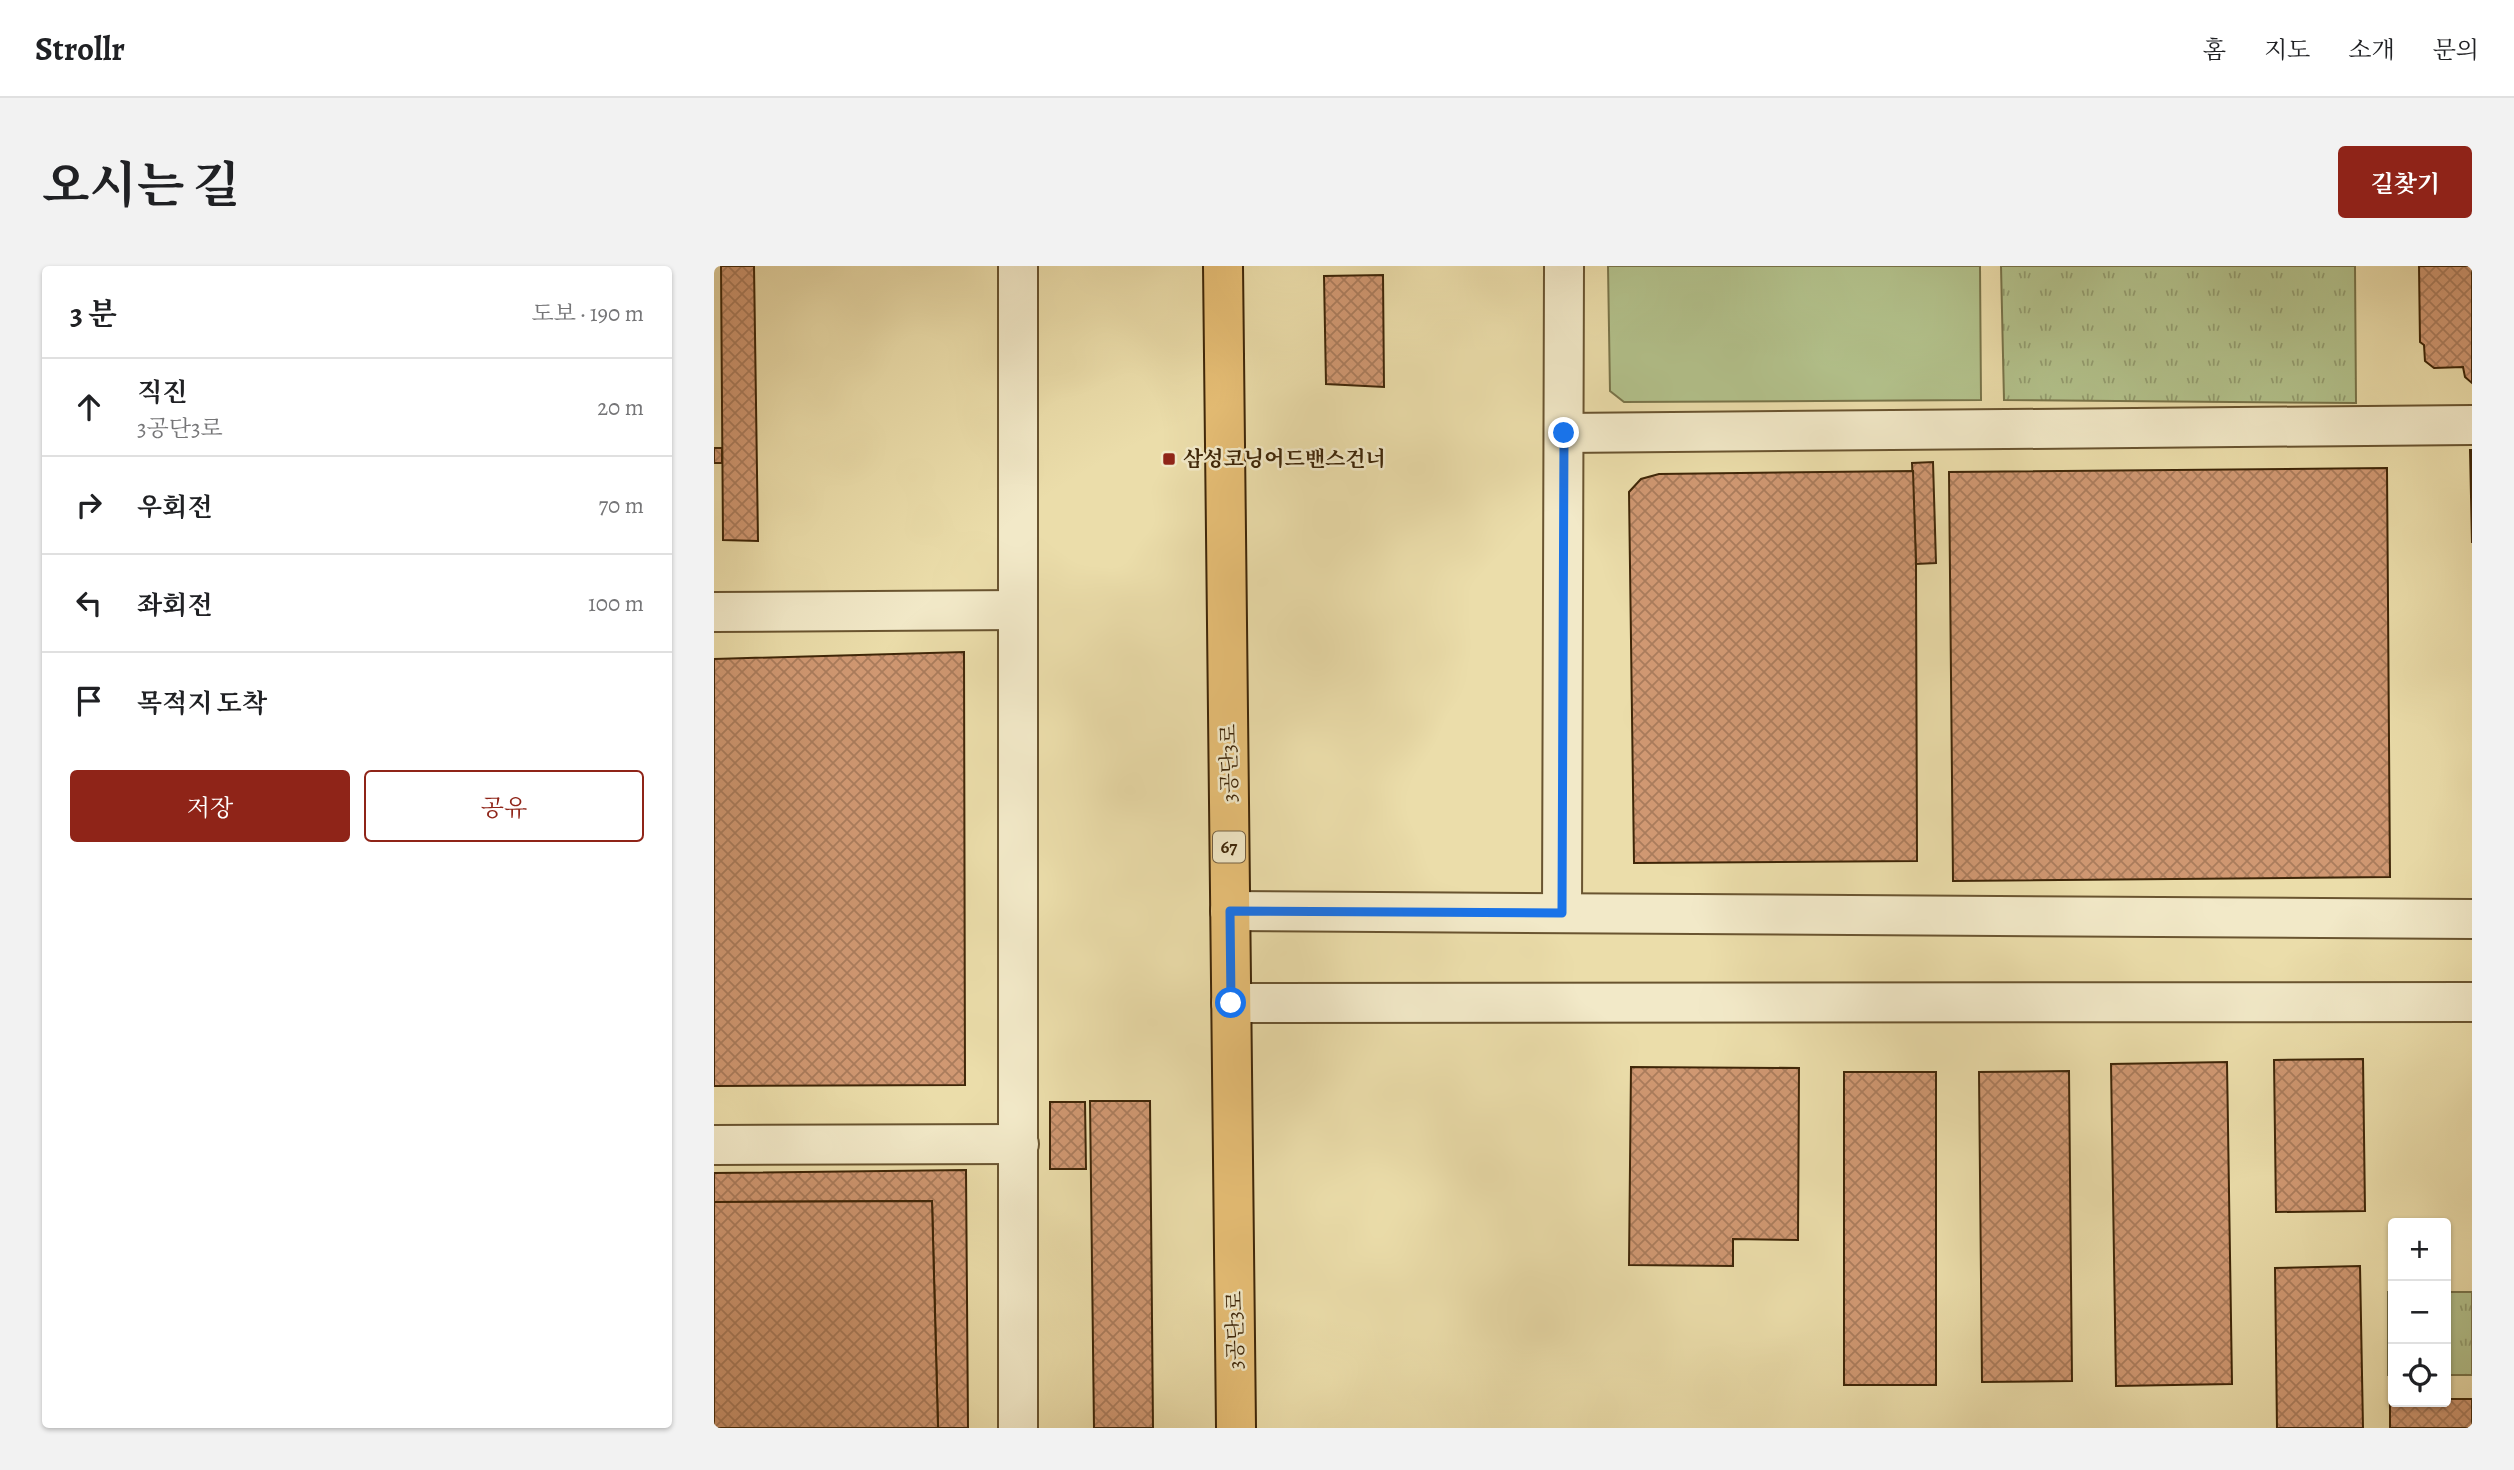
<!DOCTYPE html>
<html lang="ko">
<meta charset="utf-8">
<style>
body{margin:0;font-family:Alegreya,"Noto Serif KR",serif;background:#f2f2f2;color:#202124}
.controls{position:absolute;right:21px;bottom:21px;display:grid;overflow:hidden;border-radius:7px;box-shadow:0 2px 5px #0004}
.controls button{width:63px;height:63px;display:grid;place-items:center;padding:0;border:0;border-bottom:2px solid #e0e0e0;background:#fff;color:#202124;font:35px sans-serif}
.stop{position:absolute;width:21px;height:21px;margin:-16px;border:5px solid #1a73e8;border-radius:50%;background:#fff}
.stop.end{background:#1a73e8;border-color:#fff;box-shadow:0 2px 7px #0008}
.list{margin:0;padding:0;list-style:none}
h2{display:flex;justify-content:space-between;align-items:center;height:91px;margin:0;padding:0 28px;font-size:30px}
h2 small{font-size:23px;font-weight:400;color:#757577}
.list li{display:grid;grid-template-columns:46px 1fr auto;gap:21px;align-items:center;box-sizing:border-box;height:98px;padding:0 28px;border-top:2px solid #e0e0e0}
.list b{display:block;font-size:26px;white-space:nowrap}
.list p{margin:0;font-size:23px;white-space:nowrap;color:#757577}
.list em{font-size:23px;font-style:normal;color:#757577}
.actions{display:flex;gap:14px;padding:21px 28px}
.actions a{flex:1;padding:16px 0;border:2px solid #8f2418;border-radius:7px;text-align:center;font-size:24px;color:#8f2418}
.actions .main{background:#8f2418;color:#fff}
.icon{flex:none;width:38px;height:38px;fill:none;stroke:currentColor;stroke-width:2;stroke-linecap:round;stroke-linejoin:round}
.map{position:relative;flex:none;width:1758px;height:1162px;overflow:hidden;border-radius:7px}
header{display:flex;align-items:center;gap:42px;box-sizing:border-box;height:98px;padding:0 35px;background:#fff;border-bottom:2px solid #e0e0e0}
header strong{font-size:33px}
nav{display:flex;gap:38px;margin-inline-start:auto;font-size:24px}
.intro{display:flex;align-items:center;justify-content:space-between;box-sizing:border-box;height:168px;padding:0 42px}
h1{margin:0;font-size:49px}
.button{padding:18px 32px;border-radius:7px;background:#8f2418;color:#fff;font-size:24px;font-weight:700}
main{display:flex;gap:42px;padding:0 42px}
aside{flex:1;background:#fff;border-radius:7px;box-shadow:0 2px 5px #0004}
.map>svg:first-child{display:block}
.green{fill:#b3c28c;stroke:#78744a;stroke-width:2}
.park{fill:url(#park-tufts);stroke:#78744a;stroke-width:2}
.building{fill:url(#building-cross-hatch);stroke:#3e2608;stroke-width:2}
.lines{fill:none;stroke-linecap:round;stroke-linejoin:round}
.minor-casing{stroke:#695430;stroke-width:42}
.major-casing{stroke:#3e2608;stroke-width:42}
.minor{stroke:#f2e9c8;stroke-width:38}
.major{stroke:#e6be75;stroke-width:38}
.route{stroke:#1a73e8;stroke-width:9}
.poi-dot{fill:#8f2418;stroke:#f2e9c8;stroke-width:2.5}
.labels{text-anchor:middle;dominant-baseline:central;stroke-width:5;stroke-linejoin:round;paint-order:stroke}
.shield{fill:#f2e9c8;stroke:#746042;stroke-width:2}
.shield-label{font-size:19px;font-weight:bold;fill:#3e2608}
.poi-label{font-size:21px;font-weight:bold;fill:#3e2608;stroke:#f2e9c8;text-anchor:start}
.street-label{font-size:21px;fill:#3e2608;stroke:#f2e9c8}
</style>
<header>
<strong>Strollr</strong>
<nav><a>홈</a><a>지도</a><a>소개</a><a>문의</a></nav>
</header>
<div class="intro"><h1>오시는 길</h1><a class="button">길찾기</a></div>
<main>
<aside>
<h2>3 분<small>도보 · 190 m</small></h2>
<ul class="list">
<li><svg class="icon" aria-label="ahead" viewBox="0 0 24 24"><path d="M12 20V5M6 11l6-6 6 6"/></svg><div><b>직진</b><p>3공단3로</p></div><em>20 m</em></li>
<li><svg class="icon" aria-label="right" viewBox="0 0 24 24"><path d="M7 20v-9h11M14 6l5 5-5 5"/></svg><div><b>우회전</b></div><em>70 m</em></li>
<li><svg class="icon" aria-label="left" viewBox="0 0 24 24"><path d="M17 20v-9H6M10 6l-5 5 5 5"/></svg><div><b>좌회전</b></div><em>100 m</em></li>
<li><svg class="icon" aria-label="arrive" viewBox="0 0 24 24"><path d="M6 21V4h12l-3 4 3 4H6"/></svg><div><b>목적지 도착</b></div></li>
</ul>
<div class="actions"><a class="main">저장</a><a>공유</a></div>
</aside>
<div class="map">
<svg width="1758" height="1162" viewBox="0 0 1758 1162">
<defs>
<pattern id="park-tufts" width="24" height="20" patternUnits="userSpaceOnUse" patternTransform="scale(1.75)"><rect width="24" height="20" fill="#b3c28c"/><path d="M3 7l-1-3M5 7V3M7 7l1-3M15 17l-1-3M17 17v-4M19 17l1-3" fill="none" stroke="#939d70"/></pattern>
<pattern id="building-cross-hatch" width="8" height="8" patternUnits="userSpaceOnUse" patternTransform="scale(1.75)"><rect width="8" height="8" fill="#d09872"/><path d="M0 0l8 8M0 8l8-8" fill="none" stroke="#aa7c5c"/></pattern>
</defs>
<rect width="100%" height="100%" fill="#ebddaa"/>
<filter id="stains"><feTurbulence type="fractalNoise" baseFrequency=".00286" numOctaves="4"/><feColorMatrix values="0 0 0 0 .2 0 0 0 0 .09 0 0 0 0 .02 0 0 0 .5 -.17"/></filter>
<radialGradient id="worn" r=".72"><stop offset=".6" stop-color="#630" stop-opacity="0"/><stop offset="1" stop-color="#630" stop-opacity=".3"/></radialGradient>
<polygon class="green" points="894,0 1266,0 1267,134 910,136 896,125"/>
<g class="park">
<polygon points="1287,0 1641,0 1642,137 1290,134"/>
<rect x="1674" y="1026" width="5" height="83"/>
<rect x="1732" y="1026" width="26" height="83"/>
</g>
<g class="building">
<polygon points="7,0 40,0 44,275 9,274"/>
<polygon points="1705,0 1758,0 1758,117 1751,111 1749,101 1720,102 1711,95 1710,79 1706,76"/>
<polygon points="669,9 670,121 612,118 610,10"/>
<rect x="0" y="182" width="8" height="15"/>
<polygon points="1756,184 1758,184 1758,277"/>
<polygon points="1219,196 1222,297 1202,298 1198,197"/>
<polygon points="1673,202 1676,611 1239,615 1235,206"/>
<polygon points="1199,205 1202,298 1203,595 920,597 915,226 927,213 945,208"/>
<polygon points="250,386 251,819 0,820 0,393"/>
<polygon points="1649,793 1651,945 1562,946 1560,794"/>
<polygon points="1513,796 1518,1118 1402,1120 1397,798"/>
<polygon points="917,801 1085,802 1084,974 1019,973 1019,1000 915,999"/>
<polygon points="1355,805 1358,1115 1268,1116 1265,806"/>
<rect x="1130" y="806" width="92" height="313"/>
<polygon points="376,835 436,835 439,1162 380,1162"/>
<polygon points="336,836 371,836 372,903 336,903"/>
<polygon points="252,904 254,1162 224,1162 218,935 0,936 0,907"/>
<polygon points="218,935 224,1162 0,1162 0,936"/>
<polygon points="1646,1000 1649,1162 1563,1162 1561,1002"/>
<polygon points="1676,1132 1679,1132 1679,1136 1732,1136 1732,1133 1758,1133 1758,1162 1676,1162"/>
</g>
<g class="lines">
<defs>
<g id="minor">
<polyline points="850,167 1758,159"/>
<polyline points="0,346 304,344"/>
<polyline points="516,645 1758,653"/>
<polyline points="848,647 850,0"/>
<polyline points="517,737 1758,736"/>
<polyline points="0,879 305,878"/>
<polyline points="304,1162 304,0"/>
</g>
<polyline id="major" points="509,0 522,1162"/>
</defs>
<use href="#minor" class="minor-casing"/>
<use href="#major" class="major-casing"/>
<use href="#minor" class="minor"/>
<use href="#major" class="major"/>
</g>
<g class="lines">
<polyline class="route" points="517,737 516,645 848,647 850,167"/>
</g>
<rect class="poi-dot" x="448" y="186" width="14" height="14" rx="3.5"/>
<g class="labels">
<rect class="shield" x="499" y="565.5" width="32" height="31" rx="5"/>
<g class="shield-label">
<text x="515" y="581">67</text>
</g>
<g class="poi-label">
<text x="469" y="193">삼성코닝어드밴스건너</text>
</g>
<g class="street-label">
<text transform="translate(515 497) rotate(-91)">3공단3로</text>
<text transform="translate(521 1064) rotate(-91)">3공단3로</text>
</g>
</g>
<rect width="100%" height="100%" filter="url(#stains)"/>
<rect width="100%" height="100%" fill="url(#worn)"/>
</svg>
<div class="controls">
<button>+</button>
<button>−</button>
<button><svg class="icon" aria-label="locate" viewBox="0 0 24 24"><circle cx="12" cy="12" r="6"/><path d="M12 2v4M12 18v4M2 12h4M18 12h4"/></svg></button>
</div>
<div class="stop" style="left:517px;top:737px"></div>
<div class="stop end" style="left:850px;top:167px"></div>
</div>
</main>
